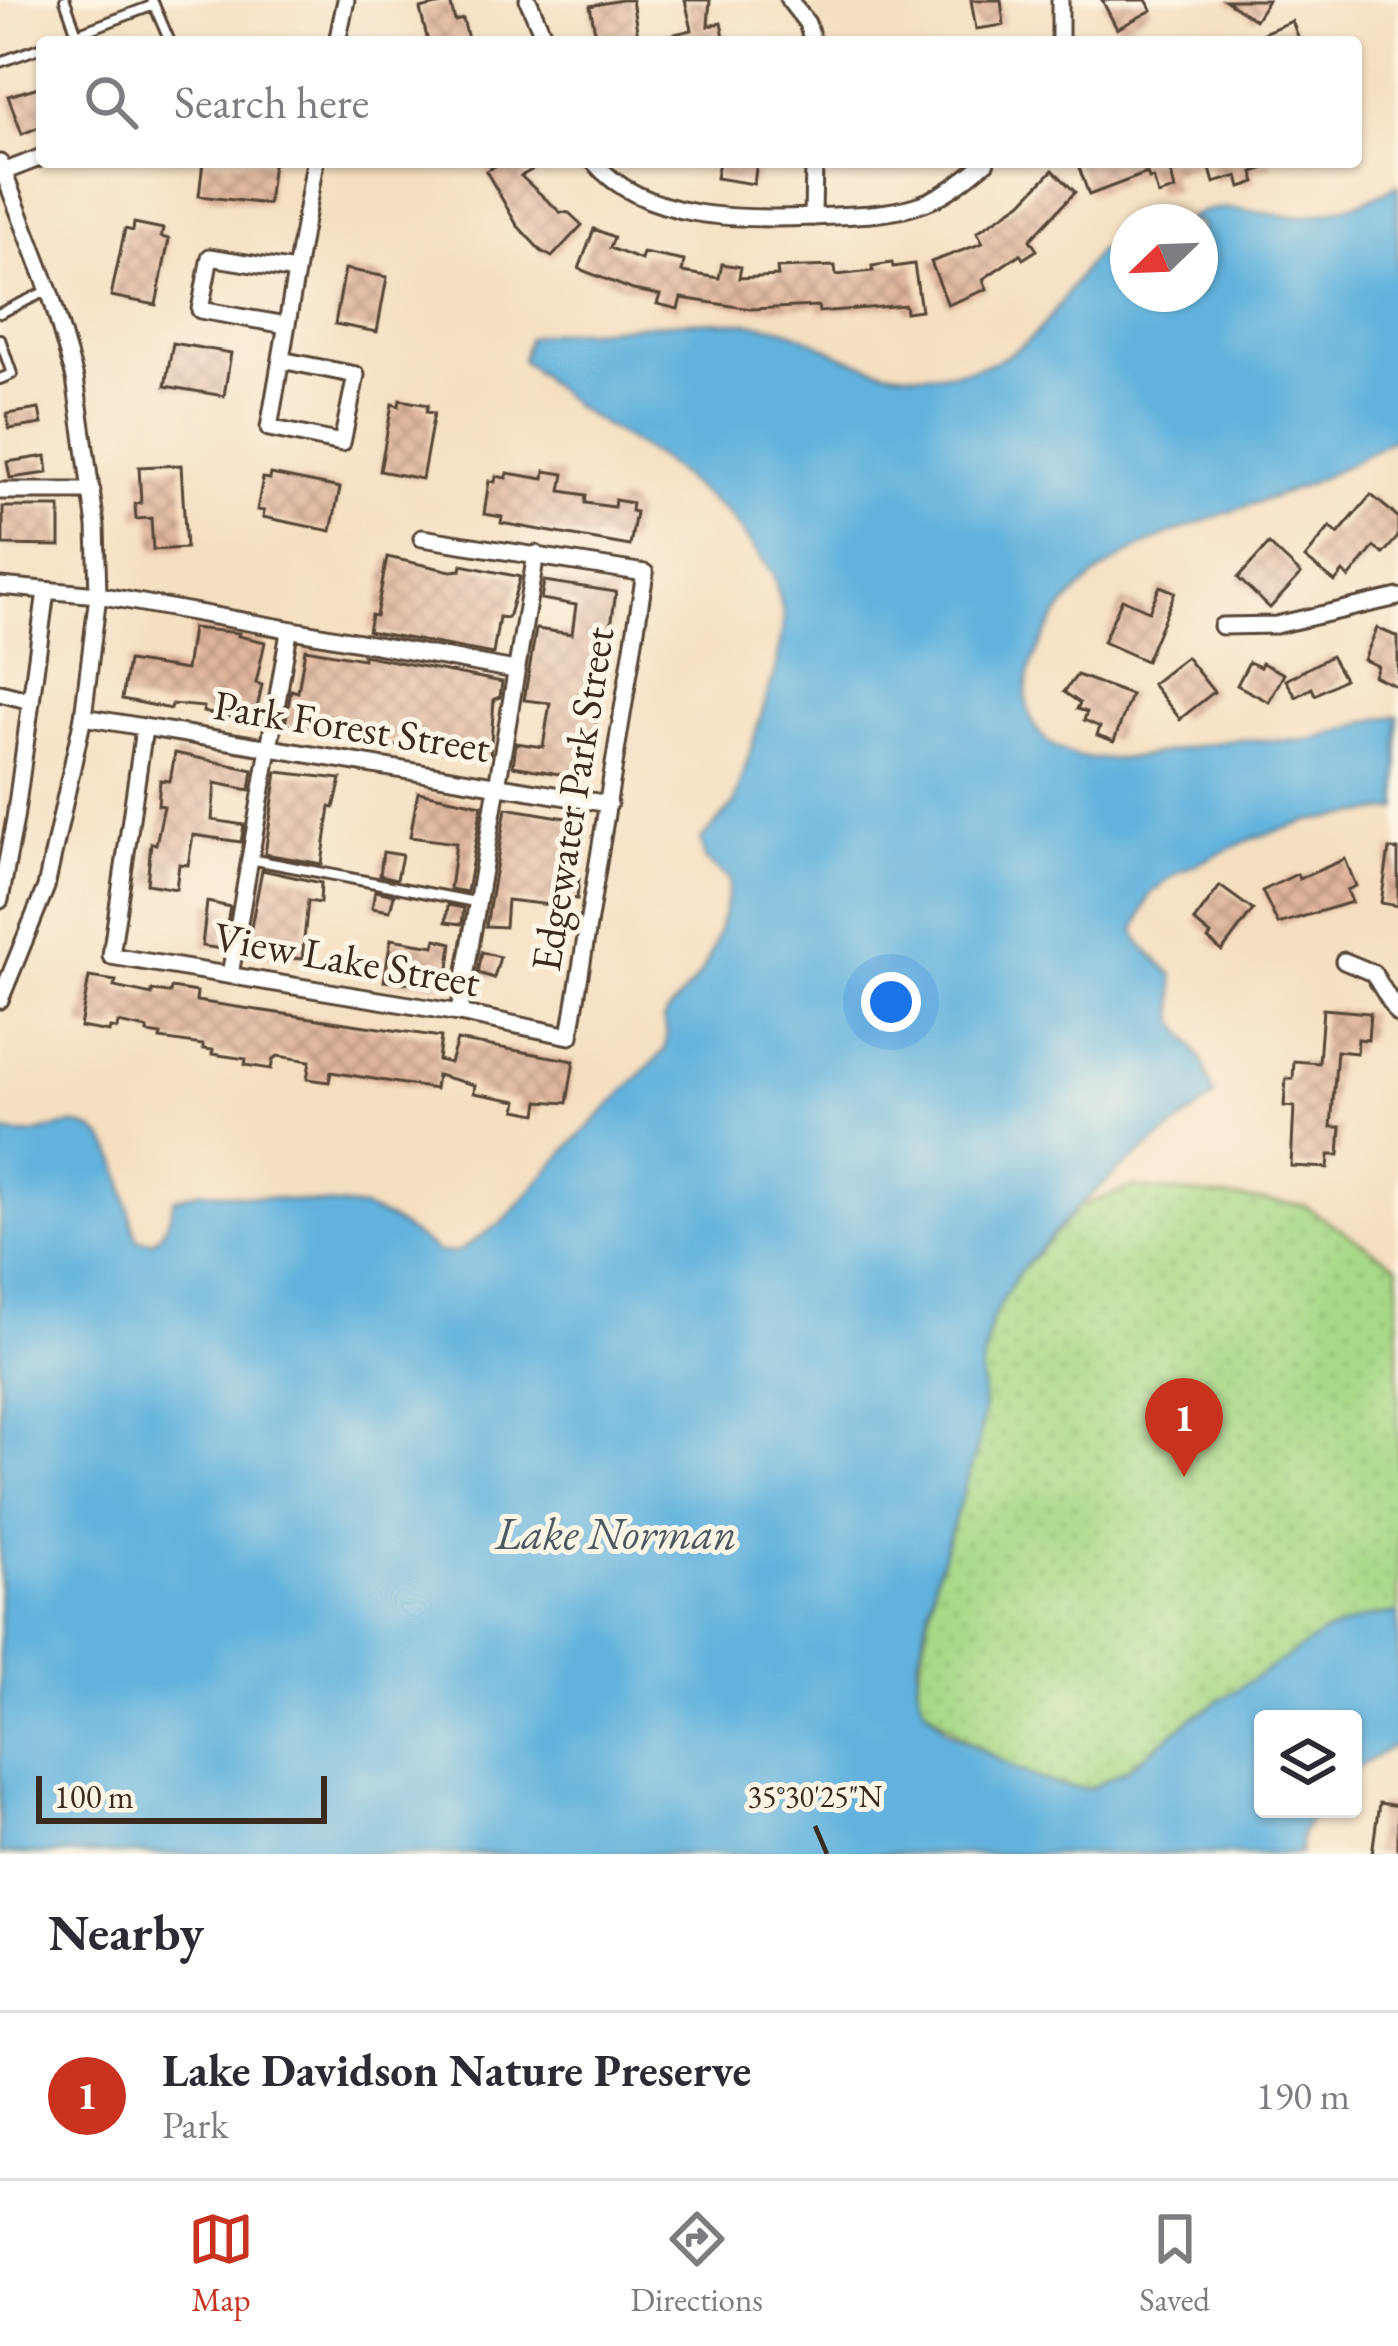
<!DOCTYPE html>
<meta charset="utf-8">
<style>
body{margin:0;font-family:"EB Garamond",serif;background:#f7f7f7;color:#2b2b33}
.controls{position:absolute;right:36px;bottom:36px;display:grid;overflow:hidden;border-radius:12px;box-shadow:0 3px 9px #0004}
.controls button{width:108px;height:108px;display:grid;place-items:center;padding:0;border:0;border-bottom:3px solid #e1e1e2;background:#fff;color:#2b2b33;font:60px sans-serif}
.compass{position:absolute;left:1110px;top:204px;width:108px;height:108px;border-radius:50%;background:#fff;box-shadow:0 3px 9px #0004;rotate:247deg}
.scale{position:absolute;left:36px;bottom:30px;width:291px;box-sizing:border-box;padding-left:12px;border:6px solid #3b2a1e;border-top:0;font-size:33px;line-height:42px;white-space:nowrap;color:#3b2a1e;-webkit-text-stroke:9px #fcf5e5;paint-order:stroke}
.you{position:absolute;left:891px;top:1002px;width:42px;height:42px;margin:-30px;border:9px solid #fff;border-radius:50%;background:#1a73e8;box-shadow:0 0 0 18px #1a73e833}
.badge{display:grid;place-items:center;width:78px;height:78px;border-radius:50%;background:#c8321e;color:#fff;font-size:39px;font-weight:700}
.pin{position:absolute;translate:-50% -99px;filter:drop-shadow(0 3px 6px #0008)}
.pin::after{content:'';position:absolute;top:63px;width:42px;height:36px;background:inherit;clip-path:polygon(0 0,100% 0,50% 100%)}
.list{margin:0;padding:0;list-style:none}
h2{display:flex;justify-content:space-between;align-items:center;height:156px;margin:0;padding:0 48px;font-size:51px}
h2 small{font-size:39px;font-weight:400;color:#7c7c81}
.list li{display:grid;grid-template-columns:78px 1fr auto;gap:36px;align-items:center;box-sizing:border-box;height:168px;padding:0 48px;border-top:3px solid #e1e1e2}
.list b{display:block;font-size:45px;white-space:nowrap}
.list p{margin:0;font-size:39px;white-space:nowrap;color:#7c7c81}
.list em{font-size:39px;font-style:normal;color:#7c7c81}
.icon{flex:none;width:66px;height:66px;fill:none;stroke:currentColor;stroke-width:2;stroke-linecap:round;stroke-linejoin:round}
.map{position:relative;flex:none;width:1398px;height:1854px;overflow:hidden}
.search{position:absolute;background:#fff;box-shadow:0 3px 9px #0004;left:36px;right:36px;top:36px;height:132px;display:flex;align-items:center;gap:30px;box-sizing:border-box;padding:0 42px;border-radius:12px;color:#7c7c81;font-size:45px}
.sheet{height:324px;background:#fff}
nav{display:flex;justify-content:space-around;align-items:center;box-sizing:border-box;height:168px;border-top:3px solid #e1e1e2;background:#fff;font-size:33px;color:#7c7c81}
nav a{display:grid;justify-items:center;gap:6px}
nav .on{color:#c8321e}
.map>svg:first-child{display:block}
.park{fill:url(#park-dots);stroke:#728253;stroke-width:3}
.water{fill:#62b2dd;stroke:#4e6e7e;stroke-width:3}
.building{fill:url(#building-cross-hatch)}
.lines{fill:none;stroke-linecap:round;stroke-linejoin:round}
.service-casing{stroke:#574536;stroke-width:14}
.minor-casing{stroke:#574536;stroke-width:21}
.service{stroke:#fff;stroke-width:8}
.minor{stroke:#fff;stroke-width:15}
.ticks{fill:none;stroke:#3b2a1e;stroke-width:4.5}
.labels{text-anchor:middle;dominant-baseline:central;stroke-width:10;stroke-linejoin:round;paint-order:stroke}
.street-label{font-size:42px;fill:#3b2a1e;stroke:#fcf5e5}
.water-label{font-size:45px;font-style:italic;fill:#495a61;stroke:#fcf5e5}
.ticks-label{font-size:30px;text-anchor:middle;fill:#3b2a1e;stroke:#fcf5e5;stroke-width:10;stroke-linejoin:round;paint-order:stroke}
</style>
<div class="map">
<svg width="1398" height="1854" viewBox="0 0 1398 1854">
<defs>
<pattern id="park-dots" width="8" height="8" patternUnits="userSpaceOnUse" patternTransform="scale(3)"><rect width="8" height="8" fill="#a8d988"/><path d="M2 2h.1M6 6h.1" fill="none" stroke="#92ba75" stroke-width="1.8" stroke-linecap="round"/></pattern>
<pattern id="building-cross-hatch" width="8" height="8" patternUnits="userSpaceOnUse" patternTransform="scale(3)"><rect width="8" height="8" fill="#e0b59c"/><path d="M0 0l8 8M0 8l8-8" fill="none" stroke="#b7937f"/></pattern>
</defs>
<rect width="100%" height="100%" fill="#fcf5e5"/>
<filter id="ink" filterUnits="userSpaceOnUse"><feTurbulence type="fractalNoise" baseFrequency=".00833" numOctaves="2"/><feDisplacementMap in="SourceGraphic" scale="24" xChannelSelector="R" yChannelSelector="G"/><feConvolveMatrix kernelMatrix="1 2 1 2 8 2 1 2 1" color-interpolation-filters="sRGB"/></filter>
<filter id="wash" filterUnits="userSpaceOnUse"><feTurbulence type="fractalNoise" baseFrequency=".004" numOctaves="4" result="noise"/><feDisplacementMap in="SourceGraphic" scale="48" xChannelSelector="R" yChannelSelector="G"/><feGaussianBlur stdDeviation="2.7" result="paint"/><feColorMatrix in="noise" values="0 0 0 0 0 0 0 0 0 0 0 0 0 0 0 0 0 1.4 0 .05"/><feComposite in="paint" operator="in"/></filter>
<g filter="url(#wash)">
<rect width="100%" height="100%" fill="#f5dfc1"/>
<polygon class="park" points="1132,1187 1303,1205 1398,1266 1398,1613 1364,1618 1191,1719 1124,1771 1089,1789 1057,1785 1019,1771 964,1738 923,1705 917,1684 936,1576 977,1450 984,1409 981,1372 991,1321 1016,1276 1079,1207"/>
<path class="water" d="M1398 184V436C1367 455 1335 473 1300 487 1203 525 1083 544 1038 650 1030 668 1024 684 1027 703 1032 733 1052 751 1081 757 1128 766 1181 746 1227 741 1254 737 1283 743 1309 740 1339 735 1368 718 1398 716V809L1309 821 1254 838 1177 873 1150 894 1135 930 1140 943 1173 975 1176 1020 1203 1063 1214 1097 1118 1171 1078 1207 1016 1276 991 1321 981 1372 984 1409 977 1450 936 1576 918 1661 917 1684 923 1705 948 1731 1019 1771 1057 1785 1089 1789 1124 1771 1191 1719 1324 1633 1364 1618 1398 1613V1743L1353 1770V1719H1263V1809H1316L1301 1834 1300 1854H0V1132C12 1133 26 1136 37 1133 49 1130 61 1125 74 1125 127 1127 121 1205 138 1240L153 1241C167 1230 170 1216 174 1199L202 1191 363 1208 390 1219 439 1252 456 1253 505 1220 569 1147 665 1050 667 1034 663 1020C673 1002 689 991 700 974 716 950 726 908 730 880L705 859 701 840 734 804 777 664 784 617 773 574 729 515 660 459 578 409 522 360 528 338C548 331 571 332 592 330 651 325 726 314 783 329 806 335 827 350 850 359 903 381 978 381 1025 343 1056 318 1073 279 1099 250L1128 245V294H1200V222H1184C1215 196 1255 215 1291 216 1321 217 1374 201 1398 184Z"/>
<g id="blocks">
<g class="building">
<polygon points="621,0 632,0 639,42 597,42 590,6"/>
<polygon points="685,0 710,0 708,26 721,23 725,42 666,42 666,36 692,30"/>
<polygon points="971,0 1001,0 1004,25 976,29"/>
<polygon points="1102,0 1146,0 1152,10 1117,29"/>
<polygon points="1225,0 1268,0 1255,20"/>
<polygon points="450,2 455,21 463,19 468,39 428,42 420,9"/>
<polygon points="1292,21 1300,42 1242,42"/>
<polygon points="42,86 42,126 22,134 8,96"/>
<polygon points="203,162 273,162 268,204 199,196"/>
<polygon points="502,162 546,162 521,176 560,212 569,213 582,225 552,257 541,251 517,225 486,171"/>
<polygon points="719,162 757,162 754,184 716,178"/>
<polygon points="1077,162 1193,162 1194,167 1171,173 1175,190 1158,195 1153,178 1149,179 1147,173 1089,195"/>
<polygon points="1208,162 1271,162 1272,166 1253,172 1256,182 1241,187 1238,176 1214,183"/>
<polygon points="1053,170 1075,192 1030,240 1037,250 1023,259 1020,254 983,279 987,289 948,305 931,262 983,243 977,232 1021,203"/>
<polygon points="134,223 163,229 161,237 169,239 156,305 111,296 125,229 133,231"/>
<polygon points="594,229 614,237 610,248 641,260 643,253 684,261 682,272 719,278 722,264 741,267 739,278 778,276 777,268 835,266 836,275 873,271 872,266 892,263 893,267 914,264 921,310 906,312 905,305 819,312 818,306 751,309 681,298 678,309 657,304 660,295 633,290 579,269"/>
<polygon points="345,269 387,277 377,332 335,324"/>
<polygon points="173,343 231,353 224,396 165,386"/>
<polygon points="400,400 428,405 426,412 434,413 422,479 380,471 392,404 399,406"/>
<polygon points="39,409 42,424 9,429 7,414"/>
<polygon points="46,456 48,473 10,478 7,462"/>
<polygon points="181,465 186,548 153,550 151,518 136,519 135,504 141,503 139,467"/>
<polygon points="545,471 564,474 561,491 586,495 585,503 614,507 615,500 632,503 631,511 636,512 630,546 501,523 502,517 484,514 489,481 495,482 496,476 506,478 507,473 544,479"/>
<polygon points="271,474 340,488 331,531 263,517 264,511 257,510 263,478 270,479"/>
<polygon points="1371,495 1398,517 1398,537 1383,554 1374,547 1349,578 1343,572 1335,582 1305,558 1330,527 1338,534"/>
<polygon points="3,507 60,507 60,546 3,545"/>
<polygon points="1269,544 1301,574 1270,608 1238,578"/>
<polygon points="387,557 451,571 461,570 462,565 520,577 508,618 499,617 493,654 368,631 371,615 376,616"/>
<polygon points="544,581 616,592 588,779 513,766 516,743 543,747 550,703 524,700 536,629 572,634 576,605 541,599"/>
<polygon points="1160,586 1175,592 1146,661 1103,642 1122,599 1149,611"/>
<polygon points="192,628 239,633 238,636 265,642 256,683 262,685 254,722 203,712 204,707 172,704 171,709 122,699 128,661 186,670"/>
<polygon points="1377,628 1398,637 1398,687 1374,676 1378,666 1364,660"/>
<polygon points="305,649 363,659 363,655 502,682 500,697 494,699 490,757 410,748 388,745 389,740 285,725 291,690 298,692"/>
<polygon points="1331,656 1344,679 1315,695 1312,688 1296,697 1286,680"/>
<polygon points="1186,657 1214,692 1180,719 1152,684"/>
<polygon points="1249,662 1260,667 1262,663 1284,674 1269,702 1237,685"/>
<polygon points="1077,675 1131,695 1114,741 1097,735 1100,727 1084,720 1087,712 1077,709 1080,703 1064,692"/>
<polygon points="175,753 253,770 250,790 215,783 212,820 244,825 241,842 193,835 188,865 179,864 176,889 147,884 151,843 156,844 164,806 158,805 160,780 170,781"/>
<polygon points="277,772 341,779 334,808 330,807 322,864 265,854"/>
<polygon points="418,792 482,805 467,892 450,889 456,843 410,837"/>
<polygon points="506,808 584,821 573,877 579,878 577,899 569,898 568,907 507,900 505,927 486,926"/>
<polygon points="1389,849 1398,850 1398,906 1381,903"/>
<polygon points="383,852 402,855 397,879 380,875"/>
<polygon points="1345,859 1356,886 1347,890 1352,902 1278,924 1262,891 1297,874 1299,879"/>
<polygon points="262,870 321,883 320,903 308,901 302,959 246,953"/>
<polygon points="1220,886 1253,910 1222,951 1208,939 1211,935 1194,921"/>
<polygon points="375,891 394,895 390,911 372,908"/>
<polygon points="207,902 230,907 222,949 202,946"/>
<polygon points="448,905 464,908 462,924 446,922"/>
<polygon points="391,939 434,946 436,939 452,943 447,985 384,981"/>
<polygon points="482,952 500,957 494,978 478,973"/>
<polygon points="89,977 116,981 114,987 152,995 152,991 170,993 171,988 197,992 196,1001 441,1037 438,1060 450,1063 457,1040 574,1061 567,1103 539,1101 537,1114 516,1110 518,1101 474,1093 475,1085 437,1075 435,1089 331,1072 329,1082 307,1079 310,1061 278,1056 273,1059 271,1069 245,1065 246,1059 212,1054 213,1050 203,1049 203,1045 160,1039 161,1035 147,1033 147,1029 118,1023 117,1029 110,1028 109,1032 80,1027"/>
<polygon points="1323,1009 1370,1013 1368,1040 1358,1039 1357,1053 1337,1051 1331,1127 1341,1127 1339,1155 1329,1155 1328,1168 1291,1166 1294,1107 1284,1106 1286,1079 1293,1079 1294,1061 1319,1063"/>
<polygon points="1379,1803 1398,1806 1398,1854 1372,1854"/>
</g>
</g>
</g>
<g filter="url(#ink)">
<use href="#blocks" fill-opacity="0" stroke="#574536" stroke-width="3"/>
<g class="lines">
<defs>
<g id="service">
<polyline points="65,0 77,34"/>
<polyline points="152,0 170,42"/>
<polyline points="55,42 154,5"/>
<polyline points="0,62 42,47"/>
<polyline points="0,313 47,291"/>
<polyline points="0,339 12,374 0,379"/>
<polyline points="250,859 475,902"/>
</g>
<g id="minor">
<polyline points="528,0 546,42"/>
<polyline points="789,0 807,23 813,42"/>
<polyline points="1060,0 1060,42"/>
<polyline points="337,42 346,0"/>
<path d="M594 162C644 221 743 220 813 217 846 215 883 216 915 206 943 198 964 180 986 162"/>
<polyline points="0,163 51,296 75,378 96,526 98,595 83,717 46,887 0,1000"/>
<polyline points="3,172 42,157"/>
<polyline points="813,217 814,162"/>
<polyline points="286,325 200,310 210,257 295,271"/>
<polyline points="281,360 356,375 342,443 269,428 315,162"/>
<polyline points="0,491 92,491"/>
<polyline points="0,586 98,595 515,670"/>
<polyline points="1222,626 1276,625 1398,597"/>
<polyline points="0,693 31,701"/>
<polyline points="83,717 609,804"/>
<polyline points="144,729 111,956 459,1013 570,1036 645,573 422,538"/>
<polyline points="0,900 15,819 46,591"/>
<polyline points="1344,961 1373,973 1398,1014"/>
<polyline points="230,975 289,632"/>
<polyline points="459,1013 536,554"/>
</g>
</defs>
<use href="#service" class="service-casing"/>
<use href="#minor" class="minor-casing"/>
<use href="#service" class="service"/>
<use href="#minor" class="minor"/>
</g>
</g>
<path class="ticks" d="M815 1826 827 1854"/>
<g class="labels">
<g class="street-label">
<text transform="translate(352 726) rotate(9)">Park Forest Street</text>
<text transform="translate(572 799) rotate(-81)">Edgewater Park Street</text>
<text transform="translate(347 959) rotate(10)">View Lake Street</text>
</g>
<g class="water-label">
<text x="616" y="1533">Lake Norman</text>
</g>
</g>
<g class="ticks-label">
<text x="815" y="1807">35°30'25"N</text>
</g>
</svg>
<div class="controls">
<button><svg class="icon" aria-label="layers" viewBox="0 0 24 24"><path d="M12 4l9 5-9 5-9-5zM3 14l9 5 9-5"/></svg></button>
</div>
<svg class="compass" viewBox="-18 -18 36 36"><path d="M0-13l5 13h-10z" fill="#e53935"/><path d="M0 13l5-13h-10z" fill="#7c7c81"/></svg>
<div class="scale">100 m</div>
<div class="you"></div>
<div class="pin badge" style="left:1184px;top:1477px">1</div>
<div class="search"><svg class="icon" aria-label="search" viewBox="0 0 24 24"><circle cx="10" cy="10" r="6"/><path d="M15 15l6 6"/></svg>Search here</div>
</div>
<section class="sheet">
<h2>Nearby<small></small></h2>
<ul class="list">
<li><span class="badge">1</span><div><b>Lake Davidson Nature Preserve</b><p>Park</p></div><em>190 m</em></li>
</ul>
</section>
<nav>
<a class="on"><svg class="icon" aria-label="map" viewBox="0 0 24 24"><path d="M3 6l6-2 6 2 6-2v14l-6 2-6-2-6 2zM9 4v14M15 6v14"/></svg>Map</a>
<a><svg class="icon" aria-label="directions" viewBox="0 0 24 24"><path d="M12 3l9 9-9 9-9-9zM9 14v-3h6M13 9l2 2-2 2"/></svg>Directions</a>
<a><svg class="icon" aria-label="saved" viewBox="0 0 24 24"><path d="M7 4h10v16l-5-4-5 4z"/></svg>Saved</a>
</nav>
